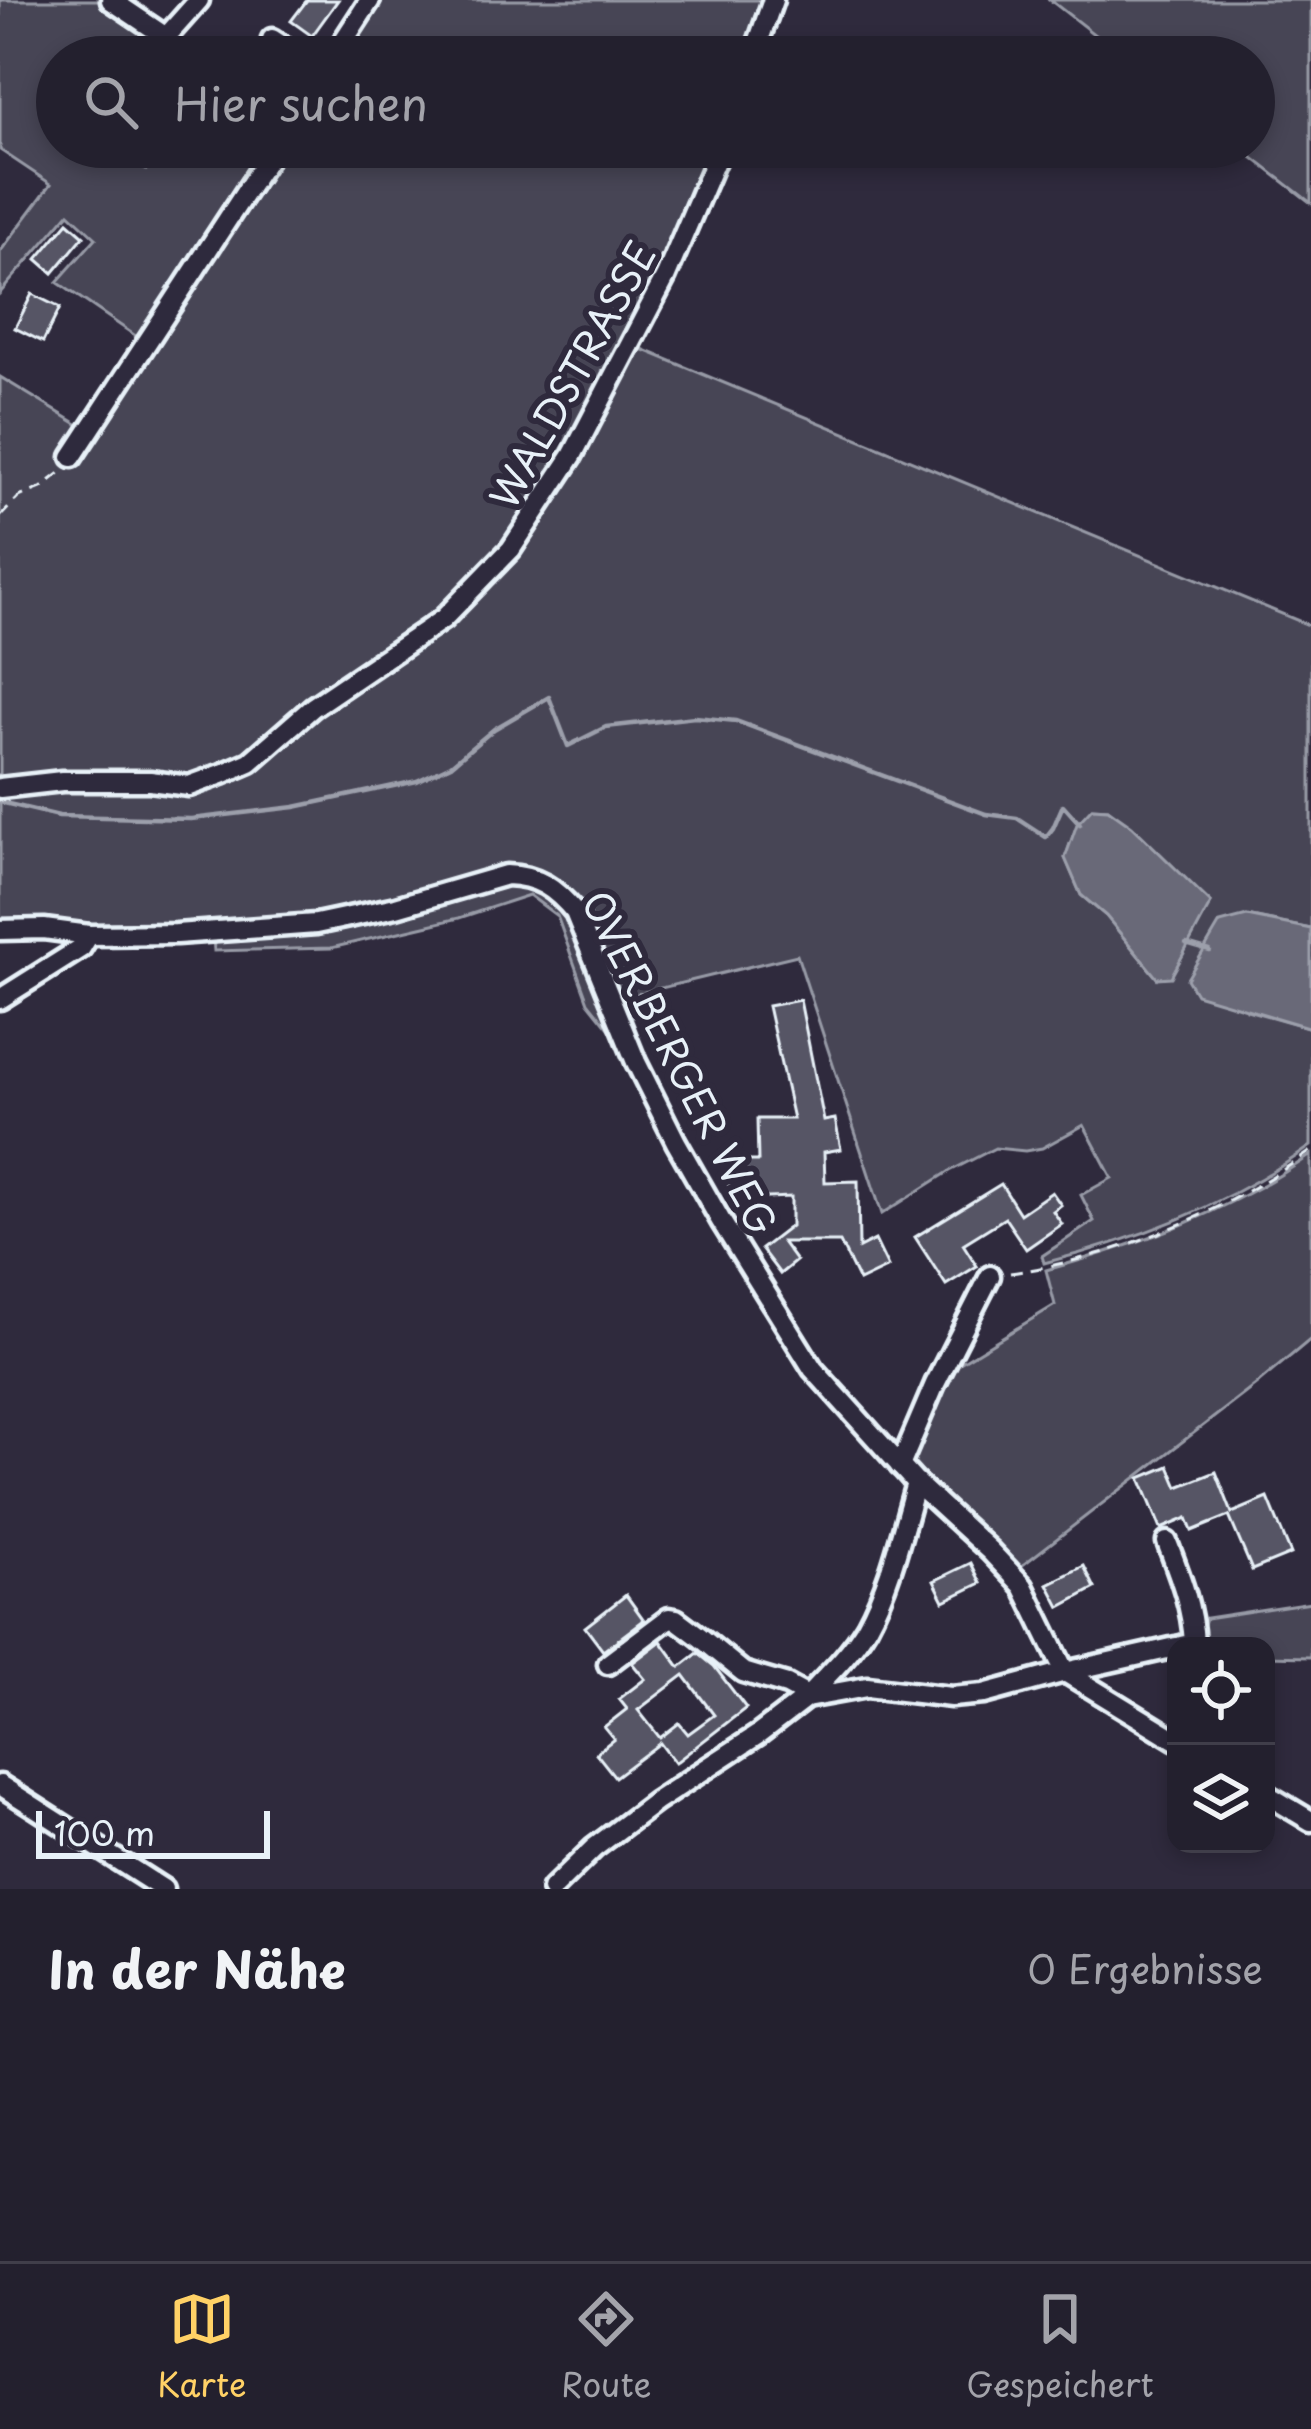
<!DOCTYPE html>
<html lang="de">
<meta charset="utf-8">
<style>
body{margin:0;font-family:"Playpen Sans",sans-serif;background:#2b2836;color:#f1f3f6}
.controls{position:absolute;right:36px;bottom:36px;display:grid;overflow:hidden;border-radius:24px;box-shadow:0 6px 18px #0003}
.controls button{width:108px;height:108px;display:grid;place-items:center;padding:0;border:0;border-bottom:3px solid #403e4a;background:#23202e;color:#f1f3f6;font:60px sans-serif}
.scale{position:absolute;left:36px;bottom:30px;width:234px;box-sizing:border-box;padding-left:12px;border:6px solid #e8f1f8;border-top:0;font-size:33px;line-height:42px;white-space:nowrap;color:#e8f1f8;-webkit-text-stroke:9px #2f2a3d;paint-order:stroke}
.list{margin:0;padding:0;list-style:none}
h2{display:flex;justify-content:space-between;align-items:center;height:156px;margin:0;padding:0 48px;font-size:51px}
h2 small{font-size:39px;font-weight:400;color:#a3a3aa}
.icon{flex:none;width:66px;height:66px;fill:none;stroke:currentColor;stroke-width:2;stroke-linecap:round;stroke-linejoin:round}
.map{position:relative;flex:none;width:1311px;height:1889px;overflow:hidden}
.search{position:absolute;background:#23202e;box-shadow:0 6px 18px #0003;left:36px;right:36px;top:36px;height:132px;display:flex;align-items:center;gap:30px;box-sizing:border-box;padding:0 42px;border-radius:66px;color:#a3a3aa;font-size:45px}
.sheet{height:372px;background:#23202e}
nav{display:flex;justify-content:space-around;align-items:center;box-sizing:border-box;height:168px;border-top:3px solid #403e4a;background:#23202e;font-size:33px;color:#a3a3aa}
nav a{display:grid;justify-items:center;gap:6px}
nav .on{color:#ffd166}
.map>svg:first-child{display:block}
.green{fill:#464455;stroke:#979aa6;stroke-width:3;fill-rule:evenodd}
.water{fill:#696978;stroke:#9c9fab;stroke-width:3}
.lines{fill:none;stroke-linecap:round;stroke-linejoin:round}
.stream{stroke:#9c9fab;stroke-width:4.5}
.building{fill:#575565;stroke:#e8f1f8;stroke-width:3;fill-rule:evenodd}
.minor-casing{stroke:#e8f1f8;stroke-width:27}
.path{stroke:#e8f1f8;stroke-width:3;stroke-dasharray:12 9;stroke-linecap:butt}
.minor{stroke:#2f2a3d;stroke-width:18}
.labels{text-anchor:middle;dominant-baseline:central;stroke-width:12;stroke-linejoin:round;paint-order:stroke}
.street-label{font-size:39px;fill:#e8f1f8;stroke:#2f2a3d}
</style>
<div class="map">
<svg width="1311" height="1889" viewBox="0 0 1311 1889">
<rect width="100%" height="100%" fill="#2f2a3d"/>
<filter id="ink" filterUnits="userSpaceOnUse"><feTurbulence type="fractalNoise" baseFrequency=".00833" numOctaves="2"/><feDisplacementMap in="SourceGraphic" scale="24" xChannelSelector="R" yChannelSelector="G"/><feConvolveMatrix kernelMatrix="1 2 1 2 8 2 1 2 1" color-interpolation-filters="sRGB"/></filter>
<g filter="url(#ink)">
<g class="green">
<polygon points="0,0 107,0 145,26 128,57 57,57 57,147 110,147 146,170 162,147 269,147 140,339 57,282 96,238 69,213 0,293 0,252 51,184 0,150"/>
<polygon points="379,0 768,0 746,57 341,57"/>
<polygon points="1050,0 1311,0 1311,203 1239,147 1254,147 1254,57 1123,57"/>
<polygon points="281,147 711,147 616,370 508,547 441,616 248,760 189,783 0,786 0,377 84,428"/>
<path d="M637 347 1311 626V929L1247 916V1010L1311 1028V1146C1231 1204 1139 1239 1044 1263L1042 1256 1094 1221 1081 1195 1112 1178 1084 1125 1042 1148 1025 1151 995 1148 950 1171 882 1214 797 955 632 995 639 1016 621 1019 577 911 541 876 395 906 176 931 0 926V790L224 775 445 620 514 549ZM1092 808 1108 809 1211 903 1157 978 1106 916 1081 895 1065 858 1077 825Z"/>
<polygon points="523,878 572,915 614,1021 612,1032 588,1002 557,916 529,895 459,918 331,948 214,951 213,937"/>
<path d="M1311 1155V1339L1257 1384 1015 1571 907 1467 950 1369 1055 1305 1046 1270C1141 1244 1230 1211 1311 1155Z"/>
<polygon points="1311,1602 1311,1657 1266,1656 1266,1646 1197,1646 1206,1618"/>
</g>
<g class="water">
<polygon points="1092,808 1108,809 1132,826 1211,903 1171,977 1157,978 1106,916 1081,895 1065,858 1077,824"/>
<polygon points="1247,916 1311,929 1311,1028 1196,994 1187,979 1220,923"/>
</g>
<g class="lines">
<g class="stream">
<polyline points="0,802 59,816 191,819 295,807 417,781 451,765 494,729 549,697 568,746 606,727 695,717 736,721 986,814 1017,818 1046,837 1053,828 1063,805 1080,824"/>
<polyline points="1186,944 1210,951"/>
</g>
</g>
<g class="building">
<polygon points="307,0 338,0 312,36 291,21"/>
<polygon points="68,222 84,236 53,273 37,259"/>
<polygon points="32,294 60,308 43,342 15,328"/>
<polygon points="800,1000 824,1121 835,1119 841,1149 824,1152 825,1182 858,1181 859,1248 875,1240 888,1267 859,1281 840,1242 782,1242 796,1261 780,1274 761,1249 791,1226 791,1197 741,1199 740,1188 729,1189 728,1165 739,1165 738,1161 758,1161 757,1119 793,1119 768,1006"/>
<polygon points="1001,1184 1020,1214 1052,1192 1061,1205 1053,1211 1062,1224 1026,1249 1005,1218 963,1244 977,1266 946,1285 915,1237"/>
<polygon points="1169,1466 1178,1487 1216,1472 1232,1513 1268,1498 1291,1554 1252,1570 1229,1516 1192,1531 1187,1518 1161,1529 1140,1478"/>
<polygon points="971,1563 981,1583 944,1601 934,1581"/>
<polygon points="1084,1566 1095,1588 1060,1607 1048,1584"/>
<polygon points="626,1595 644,1620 603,1651 585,1627"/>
<path d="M661 1641 680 1667 698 1653 714 1666 746 1708 675 1763 660 1743 615 1777 596 1753 614 1739 604 1727 627 1709 619 1699 645 1679 632 1663ZM684 1675 714 1715 688 1734 679 1723 660 1738 638 1710Z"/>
</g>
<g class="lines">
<defs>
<g id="minor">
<polyline points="111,0 166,37 199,0"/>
<polyline points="272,39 299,57"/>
<polyline points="333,57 370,0"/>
<polyline points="753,57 773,0"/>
<polyline points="72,457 275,147"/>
<polyline points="0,788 62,781 150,781 189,786 222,774 250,762 313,707 443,619 511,549 572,456 666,276 721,147"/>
<path d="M0 930 44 929 89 935 176 934 316 924 396 907 506 875C538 876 555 888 575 912L636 1062 676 1142 721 1221 813 1369 916 1483 990 1551 1023 1586 1065 1672 1176 1740"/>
<polyline points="0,999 81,948 89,935"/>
<polyline points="900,1466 935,1384 990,1276"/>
<path d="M1167 1542C1180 1576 1192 1606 1194 1643L1181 1646"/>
<polyline points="608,1664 669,1618 676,1619 700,1637 743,1672 787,1685 807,1696"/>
<path d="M806 1698C828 1675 851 1653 867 1626 891 1582 902 1531 916 1483"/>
<polyline points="0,1785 163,1889"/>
<polyline points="1266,1794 1311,1821"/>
<polyline points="552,1889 594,1848 655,1802 759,1734 806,1698 867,1687 951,1697 984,1694 1065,1672 1176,1647"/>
</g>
</defs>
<use href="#minor" class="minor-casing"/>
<g class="path">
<polyline points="0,517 19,497 41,488 60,473"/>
<path d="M1010 1273C1116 1258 1223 1213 1311 1151"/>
</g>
<use href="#minor" class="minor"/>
</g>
</g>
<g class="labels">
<g class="street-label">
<text transform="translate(571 374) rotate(-61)">WALDSTRASSE</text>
<text transform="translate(681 1062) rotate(63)">OVERBERGER WEG</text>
</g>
</g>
</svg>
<div class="controls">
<button><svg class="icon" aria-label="locate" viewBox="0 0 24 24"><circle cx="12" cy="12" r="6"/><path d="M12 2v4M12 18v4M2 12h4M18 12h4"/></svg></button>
<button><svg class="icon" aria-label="layers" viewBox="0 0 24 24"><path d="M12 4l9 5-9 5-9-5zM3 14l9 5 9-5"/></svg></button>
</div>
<div class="scale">100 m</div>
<div class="search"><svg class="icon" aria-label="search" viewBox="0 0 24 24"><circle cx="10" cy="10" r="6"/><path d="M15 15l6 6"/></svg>Hier suchen</div>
</div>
<section class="sheet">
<h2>In der Nähe<small>0 Ergebnisse</small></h2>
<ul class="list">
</ul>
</section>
<nav>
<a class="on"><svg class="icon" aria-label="map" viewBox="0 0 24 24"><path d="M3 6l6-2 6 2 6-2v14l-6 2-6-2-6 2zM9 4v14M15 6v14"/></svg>Karte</a>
<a><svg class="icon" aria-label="directions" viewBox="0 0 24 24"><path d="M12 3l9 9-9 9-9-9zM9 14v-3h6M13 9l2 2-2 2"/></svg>Route</a>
<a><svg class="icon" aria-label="saved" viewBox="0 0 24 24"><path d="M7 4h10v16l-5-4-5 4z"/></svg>Gespeichert</a>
</nav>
